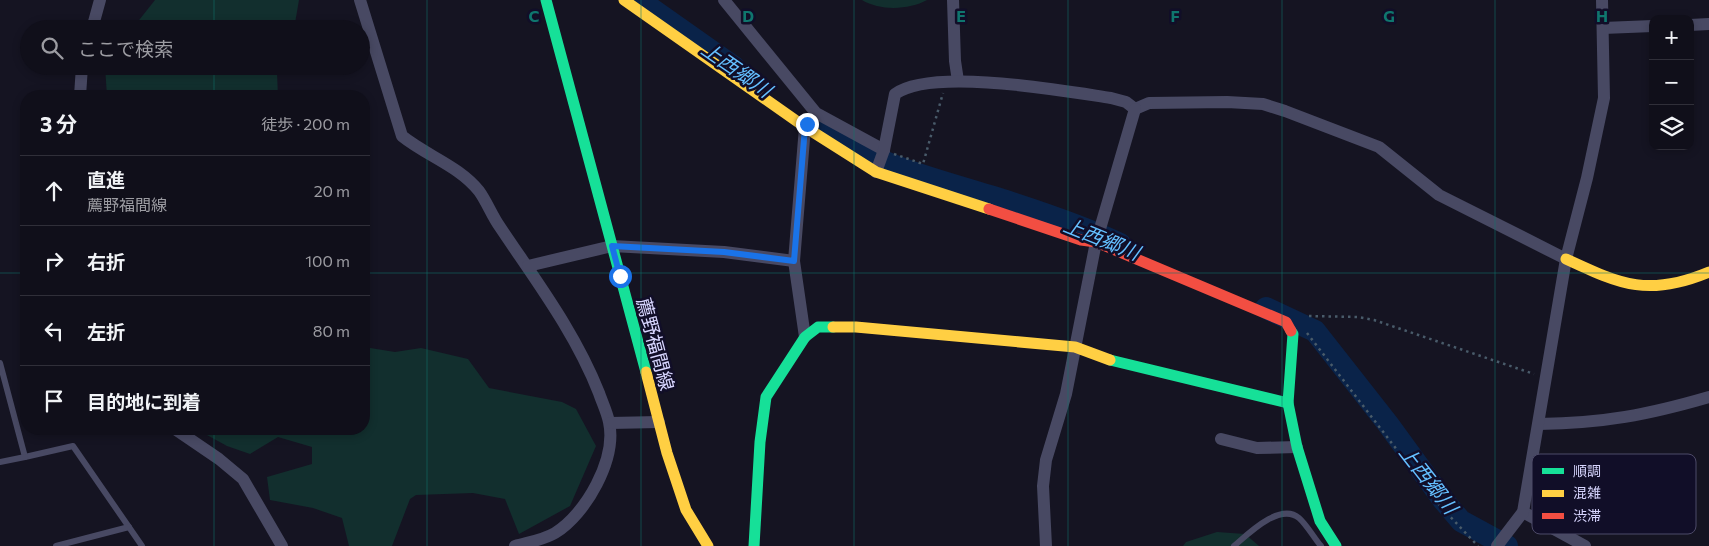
<!DOCTYPE html>
<html lang="ja">
<meta charset="utf-8">
<style>
body{margin:0;font-family:Commissioner,"Noto Sans JP",sans-serif;background:#1e1d27;color:#f1f3f6}
.controls{position:absolute;right:15px;top:15px;display:grid;overflow:hidden;border-radius:10px;box-shadow:0 2px 8px #0003}
.controls button{width:45px;height:45px;display:grid;place-items:center;padding:0;border:0;border-bottom:1px solid #302f39;background:#100f1a;color:#f1f3f6;font:25px sans-serif}
.stop{position:absolute;width:15px;height:15px;margin:-11px;border:4px solid #1a73e8;border-radius:50%;background:#fff}
.stop.end{background:#1a73e8;border-color:#fff;box-shadow:0 1px 5px #0008}
.list{margin:0;padding:0;list-style:none}
h2{display:flex;justify-content:space-between;align-items:center;height:65px;margin:0;padding:0 20px;font-size:21px}
h2 small{font-size:16px;font-weight:400;color:#9c9ca2}
.list li{display:grid;grid-template-columns:32px 1fr auto;gap:15px;align-items:center;box-sizing:border-box;height:70px;padding:0 20px;border-top:1px solid #302f39}
.list b{display:block;font-size:19px;white-space:nowrap}
.list p{margin:0;font-size:16px;white-space:nowrap;color:#9c9ca2}
.list em{font-size:16px;font-style:normal;color:#9c9ca2}
.icon{flex:none;width:28px;height:28px;fill:none;stroke:currentColor;stroke-width:2;stroke-linecap:round;stroke-linejoin:round}
.map{position:relative;flex:none;width:1709px;height:546px;overflow:hidden}
.search{position:absolute;background:#100f1a;box-shadow:0 2px 8px #0003;left:20px;top:20px;width:350px;height:55px;display:flex;align-items:center;gap:12px;box-sizing:border-box;padding:0 18px;border-radius:28px;color:#9c9ca2;font-size:19px}
.panel{position:absolute;background:#100f1a;box-shadow:0 2px 8px #0003;left:20px;top:90px;width:350px;height:345px;border-radius:20px}
.map>svg:first-child{display:block}
.green{fill:#122f2e}
.lines{fill:none;stroke-linecap:round;stroke-linejoin:round}
.river{stroke:#0a2349;stroke-width:22}
.path{stroke:#495b6a;stroke-width:2.5;stroke-dasharray:2.5 4;stroke-linecap:butt}
.lane{stroke:#484963;stroke-width:6}
.street{stroke:#484963;stroke-width:12}
.fast{stroke:#16e098;stroke-width:11}
.slow{stroke:#ffcf43;stroke-width:11}
.jam{stroke:#f24e42;stroke-width:11}
.route{stroke:#1a73e8;stroke-width:6}
.grid{fill:none;stroke:#0f766e;stroke-width:1;stroke-opacity:0.55}
.labels{text-anchor:middle;dominant-baseline:central;stroke-width:5;stroke-linejoin:round;paint-order:stroke}
.street-label{font-size:19px;fill:#d8d6ff;stroke:#110e28}
.water-label{font-size:20px;font-style:italic;fill:#64bfff;stroke:#110e28}
.key{fill:#110e28;stroke:#4d4a68;stroke-width:1}
.key-label{font-size:14px;fill:#d8d6ff}
.grid-label{font-size:16px;text-anchor:middle;font-weight:bold;fill:#0f766e;stroke:#110e28;stroke-width:5;stroke-linejoin:round;paint-order:stroke}
</style>
<div class="map">
<svg width="1709" height="546" viewBox="0 0 1709 546">
<rect width="100%" height="100%" fill="#151422"/>
<g class="green">
<polygon points="155,0 299,0 294,29 132,29"/>
<path d="M862 0H927C909 10 880 11 862 0Z"/>
<polygon points="105,66 281,66 277,73 278,96 107,96"/>
<polygon points="364,347 395,352 421,348 468,359 489,388 562,402 576,409 596,446 570,506 519,534 505,499 473,493 416,495 410,499 392,546 349,546 342,518 313,508 270,500 267,477 312,464 312,447 278,437 250,454 227,446 196,429 364,429"/>
<polygon points="1217,532 1245,534 1259,546 1183,546 1186,542"/>
</g>
<g class="lines">
<g class="river">
<polyline points="639,0 734,67"/>
<path d="M826 131C882 169 947 182 1009 202 1046 214 1085 227 1120 244"/>
<polyline points="1266,308 1315,331 1388,424 1444,501 1461,521 1507,546"/>
</g>
<g class="path">
<polyline points="894,154 923,164 943,93"/>
<polyline points="1309,316 1358,317 1374,320 1534,374"/>
<polyline points="1307,333 1441,507 1478,546"/>
</g>
<g class="lane">
<polyline points="0,363 25,457 73,446 142,546"/>
<polyline points="0,462 25,457"/>
<polyline points="56,546 129,527"/>
<path d="M1234 546C1248 534 1280 502 1299 518 1307 525 1314 538 1321 546"/>
</g>
<g class="street">
<path d="M360 0 402 136C427 156 459 166 479 191 487 202 492 216 500 227 536 281 575 332 599 393 602 402 607 412 609 422 617 459 586 514 555 533 543 540 529 542 515 546"/>
<polyline points="724,0 816,113 884,150"/>
<polyline points="953,0 955,61 958,81"/>
<polyline points="1690,25 1709,24"/>
<polyline points="1603,28 1653,26"/>
<polyline points="92,29 100,0"/>
<polyline points="80,96 82,66"/>
<polyline points="1135,109 1149,103 1227,102 1263,104 1285,111 1379,147 1439,195 1566,259"/>
<path d="M876 172 884 150 895 94C932 67 1064 91 1111 98L1126 102 1135 109"/>
<polyline points="1097,239 1135,109"/>
<polyline points="528,266 612,246 724,252 794,261"/>
<polyline points="805,337 794,261 805,127"/>
<polyline points="610,423 659,422"/>
<path d="M1539 424C1604 423 1647 415 1709 397"/>
<polyline points="175,429 219,459 243,479 282,546"/>
<polyline points="1221,439 1257,448 1297,447"/>
<polyline points="1523,512 1585,546"/>
<polyline points="1046,546 1043,486 1046,460 1066,394 1096,242"/>
<polyline points="1497,546 1523,512 1566,259 1587,178 1604,98 1602,0"/>
</g>
<g class="fast">
<polyline points="546,0 646,372"/>
<polyline points="1291,331 1293,334 1288,403 1297,447 1320,521 1336,546"/>
<polyline points="1110,360 1288,403"/>
<polyline points="754,546 760,442 766,397 805,337 818,327 833,327"/>
</g>
<g class="slow">
<polyline points="624,0 805,127 876,172 989,209"/>
<path d="M1566 259C1622 285 1649 297 1709 272"/>
<polyline points="833,327 856,327 1075,347 1110,360"/>
<polyline points="646,372 667,453 686,510 708,546"/>
</g>
<polyline class="jam" points="989,209 1081,240 1096,242 1286,322 1291,331"/>
</g>
<g class="lines">
<polyline class="route" points="620,276 612,246 724,252 794,261 805,127 807,124"/>
</g>
<path class="grid" d="M214 0V29M427 0V546M641 0V546M854 0V546M1068 0V546M1282 0V546M1495 0V546M214 66V96M0 273H26M364 273H1709M214 429V546"/>
<g class="labels">
<g class="street-label">
<text transform="translate(656 344) rotate(75)">薦野福間線</text>
</g>
<g class="water-label">
<text transform="translate(737 69) rotate(35)">上西郷川</text>
<text transform="translate(1102 238) rotate(22)">上西郷川</text>
<text transform="translate(1429 479) rotate(52)">上西郷川</text>
</g>
</g>
<rect x="1532" y="454" width="164" height="80" rx="8" class="key"/>
<rect x="1542" y="468" width="22" height="6" fill="#16e098"/>
<rect x="1542" y="490" width="22" height="7" fill="#ffcf43"/>
<rect x="1542" y="513" width="22" height="6" fill="#f24e42"/>
<g class="key-label">
<text x="1573" y="476">順調</text>
<text x="1573" y="498">混雑</text>
<text x="1573" y="521">渋滞</text>
</g>
<g class="grid-label">
<text x="534" y="22">C</text>
<text x="748" y="22">D</text>
<text x="961" y="22">E</text>
<text x="1175" y="22">F</text>
<text x="1389" y="22">G</text>
<text x="1602" y="22">H</text>
</g>
</svg>
<div class="controls">
<button>+</button>
<button>−</button>
<button><svg class="icon" aria-label="layers" viewBox="0 0 24 24"><path d="M12 4l9 5-9 5-9-5zM3 14l9 5 9-5"/></svg></button>
</div>
<div class="stop" style="left:620px;top:276px"></div>
<div class="stop end" style="left:807px;top:124px"></div>
<div class="search"><svg class="icon" aria-label="search" viewBox="0 0 24 24"><circle cx="10" cy="10" r="6"/><path d="M15 15l6 6"/></svg>ここで検索</div>
<section class="panel">
<h2>3 分<small>徒歩 · 200 m</small></h2>
<ul class="list">
<li><svg class="icon" aria-label="ahead" viewBox="0 0 24 24"><path d="M12 20V5M6 11l6-6 6 6"/></svg><div><b>直進</b><p>薦野福間線</p></div><em>20 m</em></li>
<li><svg class="icon" aria-label="right" viewBox="0 0 24 24"><path d="M7 20v-9h11M14 6l5 5-5 5"/></svg><div><b>右折</b></div><em>100 m</em></li>
<li><svg class="icon" aria-label="left" viewBox="0 0 24 24"><path d="M17 20v-9H6M10 6l-5 5 5 5"/></svg><div><b>左折</b></div><em>80 m</em></li>
<li><svg class="icon" aria-label="arrive" viewBox="0 0 24 24"><path d="M6 21V4h12l-3 4 3 4H6"/></svg><div><b>目的地に到着</b></div></li>
</ul>
</section>
</div>
